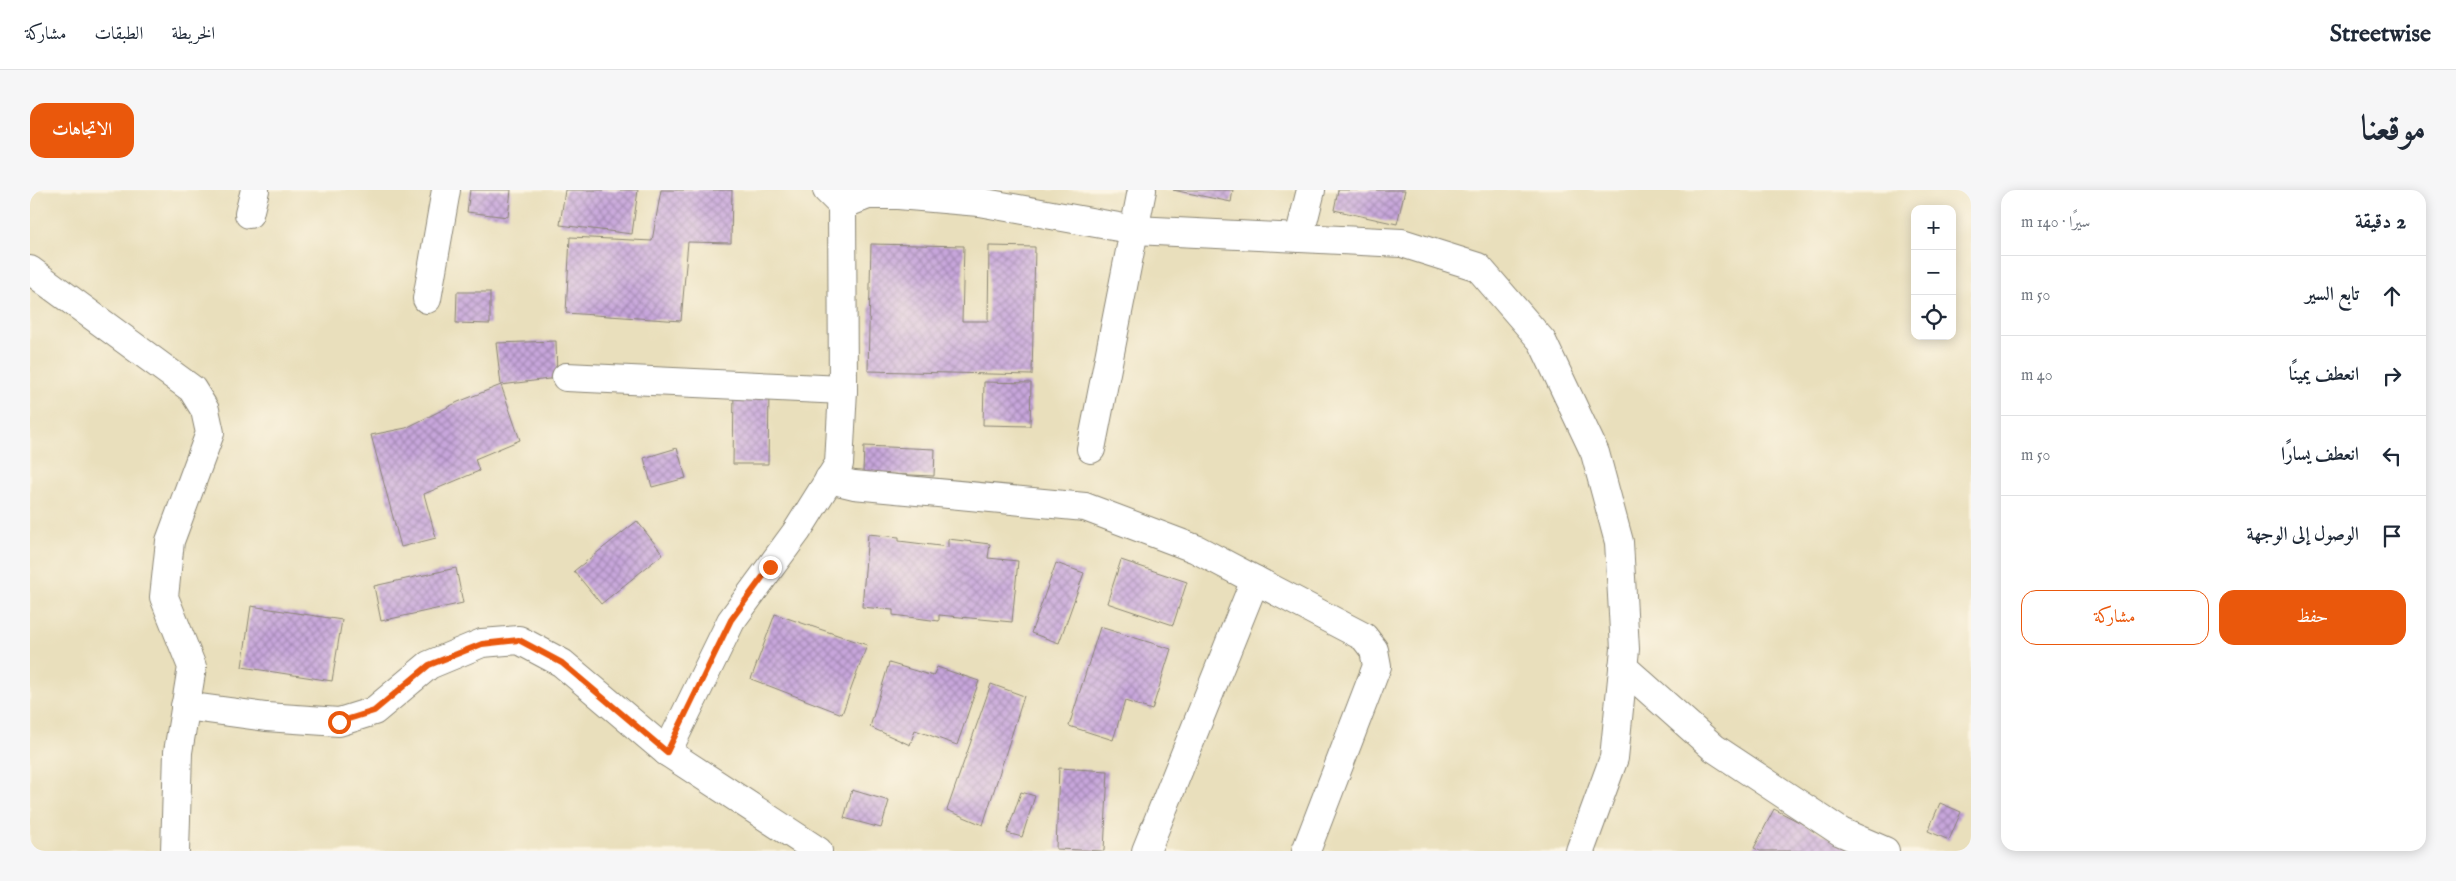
<!DOCTYPE html>
<html lang="ar">
<meta charset="utf-8">
<style>
body{margin:0;font-family:"IM FELL English",Amiri,serif;background:#f6f6f7;color:#1f2937;direction:rtl}
.controls{position:absolute;right:15px;top:15px;display:grid;overflow:hidden;border-radius:10px;box-shadow:0 2px 12px #0003}
.controls button{width:45px;height:45px;display:grid;place-items:center;padding:0;border:0;border-bottom:1px solid #e0e1e3;background:#fff;color:#1f2937;font:25px sans-serif}
.stop{position:absolute;width:15px;height:15px;margin:-11px;border:4px solid #ea580c;border-radius:50%;background:#fff}
.stop.end{background:#ea580c;border-color:#fff;box-shadow:0 1px 5px #0008}
.list{margin:0;padding:0;list-style:none}
h2{display:flex;justify-content:space-between;align-items:center;height:65px;margin:0;padding:0 20px;font-size:21px}
h2 small{font-size:16px;font-weight:400;color:#747a83}
.list li{display:grid;grid-template-columns:32px 1fr auto;gap:15px;align-items:center;box-sizing:border-box;height:80px;padding:0 20px;border-top:1px solid #e0e1e3}
.list b{display:block;font-size:19px;white-space:nowrap}
.list em{font-size:16px;font-style:normal;color:#747a83}
.actions{display:flex;gap:10px;padding:15px 20px}
.actions a{flex:1;padding:11px 0;border:1px solid #ea580c;border-radius:15px;text-align:center;font-size:18px;color:#ea580c}
.actions .main{background:#ea580c;color:#fff}
.icon{flex:none;width:28px;height:28px;fill:none;stroke:currentColor;stroke-width:2;stroke-linecap:round;stroke-linejoin:round}
.map{position:relative;flex:none;width:1941px;height:661px;overflow:hidden;direction:ltr;border-radius:15px}
header{display:flex;align-items:center;gap:30px;box-sizing:border-box;height:70px;padding:0 25px;background:#fff;border-bottom:1px solid #e0e1e3}
header strong{font-size:24px}
nav{display:flex;gap:28px;margin-inline-start:auto;font-size:18px}
.intro{display:flex;align-items:center;justify-content:space-between;box-sizing:border-box;height:120px;padding:0 30px}
h1{margin:0;font-size:35px}
.button{padding:12px 22px;border-radius:15px;background:#ea580c;color:#fff;font-size:18px;font-weight:700}
main{display:flex;gap:30px;padding:0 30px}
aside{flex:1;background:#fff;border-radius:15px;box-shadow:0 2px 12px #0003}
.map>svg:first-child{display:block}
.building{fill:url(#building-cross-hatch)}
.lines{fill:none;stroke-linecap:round;stroke-linejoin:round}
.street-casing{stroke:#8a8574;stroke-width:30}
.street{stroke:#fff;stroke-width:28}
.route{stroke:#ea580c;stroke-width:6}
</style>
<header>
<strong>Streetwise</strong>
<nav><a>الخريطة</a><a>الطبقات</a><a>مشاركة</a></nav>
</header>
<div class="intro"><h1>موقعنا</h1><a class="button">الاتجاهات</a></div>
<main>
<aside>
<h2>2 دقيقة<small>سيرًا · 140 m</small></h2>
<ul class="list">
<li><svg class="icon" aria-label="ahead" viewBox="0 0 24 24"><path d="M12 20V5M6 11l6-6 6 6"/></svg><div><b>تابع السير</b></div><em>50 m</em></li>
<li><svg class="icon" aria-label="right" viewBox="0 0 24 24"><path d="M7 20v-9h11M14 6l5 5-5 5"/></svg><div><b>انعطف يمينًا</b></div><em>40 m</em></li>
<li><svg class="icon" aria-label="left" viewBox="0 0 24 24"><path d="M17 20v-9H6M10 6l-5 5 5 5"/></svg><div><b>انعطف يسارًا</b></div><em>50 m</em></li>
<li><svg class="icon" aria-label="arrive" viewBox="0 0 24 24"><path d="M6 21V4h12l-3 4 3 4H6"/></svg><div><b>الوصول إلى الوجهة</b></div></li>
</ul>
<div class="actions"><a class="main">حفظ</a><a>مشاركة</a></div>
</aside>
<div class="map">
<svg width="1941" height="661" viewBox="0 0 1941 661">
<defs>
<pattern id="building-cross-hatch" width="8" height="8" patternUnits="userSpaceOnUse" patternTransform="scale(1.25)"><rect width="8" height="8" fill="#c7a6db"/><path d="M0 0l8 8M0 8l8-8" fill="none" stroke="#a287b2"/></pattern>
</defs>
<rect width="100%" height="100%" fill="#fcf5e5"/>
<filter id="ink" filterUnits="userSpaceOnUse"><feTurbulence type="fractalNoise" baseFrequency=".02" numOctaves="2"/><feDisplacementMap in="SourceGraphic" scale="10" xChannelSelector="R" yChannelSelector="G"/><feConvolveMatrix kernelMatrix="1 2 1 2 8 2 1 2 1" color-interpolation-filters="sRGB"/></filter>
<filter id="wash" filterUnits="userSpaceOnUse"><feTurbulence type="fractalNoise" baseFrequency=".0096" numOctaves="4" result="noise"/><feDisplacementMap in="SourceGraphic" scale="20" xChannelSelector="R" yChannelSelector="G"/><feGaussianBlur stdDeviation="1.12" result="paint"/><feColorMatrix in="noise" values="0 0 0 0 0 0 0 0 0 0 0 0 0 0 0 0 0 1.4 0 .05"/><feComposite in="paint" operator="in"/></filter>
<g filter="url(#wash)">
<rect width="100%" height="100%" fill="#e9dfbc"/>
<g id="blocks">
<g class="building">
<polygon points="440,0 481,0 478,27 437,22"/>
<polygon points="535,0 608,0 602,44 530,35"/>
<polygon points="631,0 702,0 701,53 658,52 651,131 536,123 540,47 622,51"/>
<polygon points="1143,0 1203,0 1201,12"/>
<polygon points="1308,0 1375,0 1367,34 1304,20"/>
<polygon points="841,54 934,56 932,131 958,131 959,56 1005,57 1002,185 838,181"/>
<polygon points="427,102 460,102 460,134 426,133"/>
<polygon points="526,151 527,188 471,195 466,153"/>
<polygon points="954,192 1001,193 1000,236 953,235"/>
<polygon points="471,195 490,250 445,269 449,281 394,304 406,348 371,357 341,245 376,238 428,212"/>
<polygon points="704,200 739,200 738,274 703,274"/>
<polygon points="834,256 905,259 904,286 833,283"/>
<polygon points="647,258 656,288 622,297 614,268"/>
<polygon points="607,331 633,364 571,414 544,381"/>
<polygon points="838,344 869,347 869,351 918,357 918,349 960,354 958,368 988,371 982,432 909,425 909,431 863,425 863,420 832,417"/>
<polygon points="1091,370 1157,392 1143,435 1077,413"/>
<polygon points="1026,373 1054,383 1029,453 1001,443"/>
<polygon points="426,378 433,413 351,431 344,396"/>
<polygon points="221,416 312,430 302,491 212,477"/>
<polygon points="745,424 837,455 812,524 721,489"/>
<polygon points="1070,437 1141,459 1122,520 1095,511 1083,550 1039,536"/>
<polygon points="859,473 903,486 907,477 949,491 927,555 885,540 880,555 840,537"/>
<polygon points="961,494 994,506 953,635 917,620"/>
<polygon points="1029,578 1078,581 1074,661 1026,659"/>
<polygon points="822,600 859,611 851,638 814,628"/>
<polygon points="991,602 1005,606 992,647 977,643"/>
<polygon points="1910,613 1931,622 1919,650 1898,641"/>
<polygon points="1744,619 1821,659 1820,661 1730,661 1724,658"/>
</g>
</g>
</g>
<g filter="url(#ink)">
<use href="#blocks" fill-opacity="0" stroke="#8a8574" stroke-width="1"/>
<g class="lines">
<defs>
<g id="street">
<polyline points="812,15 838,5 868,5 949,12 1105,40 1372,53 1448,77 1512,151 1565,263 1589,352 1595,459 1584,568 1550,661"/>
<polyline points="219,24 225,0"/>
<polyline points="1269,48 1281,0"/>
<polyline points="0,80 162,199 175,220 180,243 140,351 134,407 162,477 148,562 145,661"/>
<polyline points="397,109 416,0"/>
<polyline points="536,187 813,200"/>
<polyline points="1061,259 1112,0"/>
<polyline points="799,289 824,295 1055,317 1166,359 1334,447 1344,460 1347,476 1276,661"/>
<polyline points="1593,477 1684,558 1811,642 1855,661"/>
<polyline points="155,516 236,527 309,532 344,521 399,475 452,453 489,450 532,473 637,562"/>
<polyline points="788,661 637,562 701,431 767,341 809,274 813,200 812,15 797,0"/>
<polyline points="1116,661 1225,390"/>
</g>
</defs>
<use href="#street" class="street-casing"/>
<use href="#street" class="street"/>
</g>
</g>
<g class="lines" filter="url(#ink)">
<polyline class="route" points="309,532 344,521 399,475 452,454 489,450 532,473 637,562 701,430 740,377"/>
</g>
</svg>
<div class="controls">
<button>+</button>
<button>−</button>
<button><svg class="icon" aria-label="locate" viewBox="0 0 24 24"><circle cx="12" cy="12" r="6"/><path d="M12 2v4M12 18v4M2 12h4M18 12h4"/></svg></button>
</div>
<div class="stop" style="left:309px;top:532px"></div>
<div class="stop end" style="left:740px;top:377px"></div>
</div>
</main>
